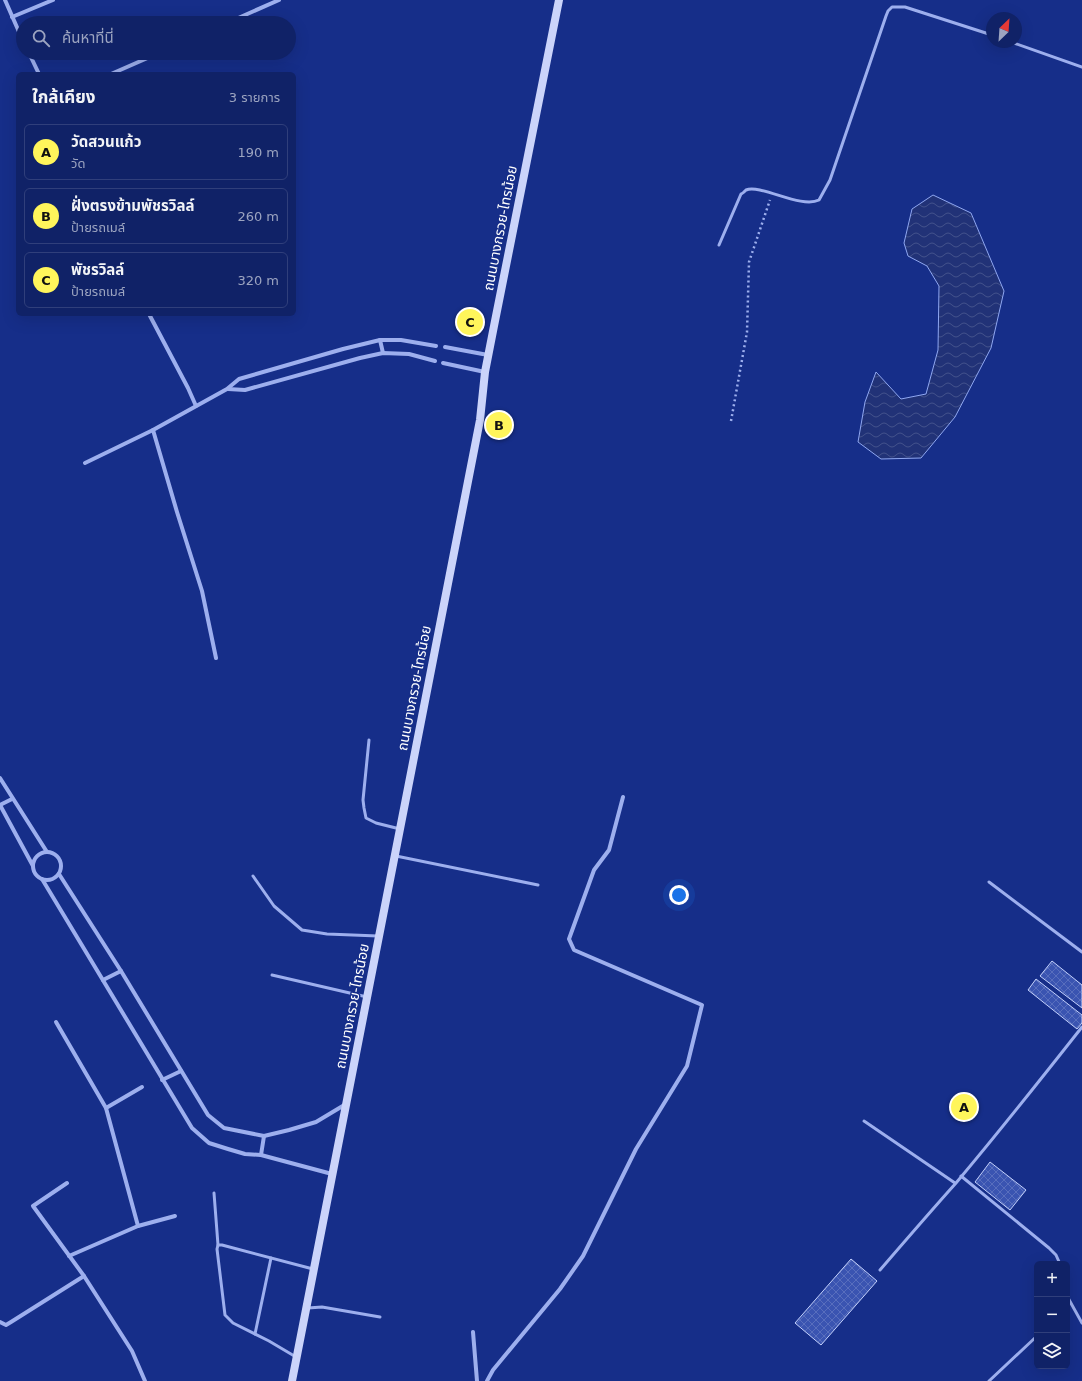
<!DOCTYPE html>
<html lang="th">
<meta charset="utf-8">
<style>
body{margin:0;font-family:"DejaVu Sans","Noto Sans Thai",sans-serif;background:#1e2f70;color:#f1f3f6}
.controls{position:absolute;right:12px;bottom:12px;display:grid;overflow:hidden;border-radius:6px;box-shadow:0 4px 16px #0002}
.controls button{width:36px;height:36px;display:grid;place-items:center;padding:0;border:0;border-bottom:1px solid #303f7b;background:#102267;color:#f1f3f6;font:20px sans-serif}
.compass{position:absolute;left:986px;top:12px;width:36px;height:36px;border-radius:50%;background:#102267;box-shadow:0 4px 16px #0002;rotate:25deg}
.you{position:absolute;left:679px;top:895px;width:14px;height:14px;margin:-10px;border:3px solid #fff;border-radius:50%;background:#1a73e8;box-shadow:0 0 0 6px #1a73e833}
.badge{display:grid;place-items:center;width:26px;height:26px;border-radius:50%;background:#fff55b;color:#111;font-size:13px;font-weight:700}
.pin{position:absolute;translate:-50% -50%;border:2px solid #fff;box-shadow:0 1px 4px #0006}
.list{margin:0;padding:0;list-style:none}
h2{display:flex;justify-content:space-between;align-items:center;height:52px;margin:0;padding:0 16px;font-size:17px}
h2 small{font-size:13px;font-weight:400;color:#9ca4c0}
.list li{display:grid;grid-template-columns:26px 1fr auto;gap:12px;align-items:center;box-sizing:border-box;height:56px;margin:0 8px 8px;padding:0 8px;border:1px solid #303f7b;border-radius:6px}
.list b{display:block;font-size:15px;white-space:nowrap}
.list p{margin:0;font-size:13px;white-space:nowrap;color:#9ca4c0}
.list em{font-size:13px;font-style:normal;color:#9ca4c0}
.icon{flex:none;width:22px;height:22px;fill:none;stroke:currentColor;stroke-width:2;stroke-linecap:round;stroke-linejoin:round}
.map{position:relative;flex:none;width:1082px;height:1381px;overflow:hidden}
.search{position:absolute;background:#102267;box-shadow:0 4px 16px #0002;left:16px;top:16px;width:280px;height:44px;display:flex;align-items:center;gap:10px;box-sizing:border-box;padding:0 14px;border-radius:22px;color:#9ca4c0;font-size:15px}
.panel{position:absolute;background:#102267;box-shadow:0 4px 16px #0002;left:16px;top:72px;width:280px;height:244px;border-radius:6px}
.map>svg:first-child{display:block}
.water{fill:url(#water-waves);stroke:#8fa7f1}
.building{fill:url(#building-cross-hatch);stroke:#c3d0fb}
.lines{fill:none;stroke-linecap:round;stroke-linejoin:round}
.path{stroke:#9dafee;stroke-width:2.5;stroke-dasharray:2 3;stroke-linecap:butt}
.lane{stroke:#9dafee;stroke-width:3}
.street{stroke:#9dafee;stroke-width:4}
.secondary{stroke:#cbd4fa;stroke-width:8}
.labels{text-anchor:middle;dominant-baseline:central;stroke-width:3;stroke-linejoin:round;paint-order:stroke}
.street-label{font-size:14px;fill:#fff;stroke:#162e89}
</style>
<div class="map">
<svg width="1082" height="1381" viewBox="0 0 1082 1381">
<defs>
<pattern id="water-waves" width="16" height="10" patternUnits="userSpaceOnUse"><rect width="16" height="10" fill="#213277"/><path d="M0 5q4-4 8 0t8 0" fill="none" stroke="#42518b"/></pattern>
<pattern id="building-cross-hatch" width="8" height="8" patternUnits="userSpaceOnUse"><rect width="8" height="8" fill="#3a54b1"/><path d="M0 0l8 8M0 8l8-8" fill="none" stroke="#586ebd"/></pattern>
</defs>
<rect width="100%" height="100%" fill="#162e89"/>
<polygon class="water" points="933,195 971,213 1004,291 991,348 955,417 921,458 881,459 858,442 865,402 876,372 901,399 926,394 938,350 939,286 927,266 908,256 904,243 912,209"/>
<g class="building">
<polygon points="1052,961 1082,985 1082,1008 1040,976"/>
<polygon points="1036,979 1082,1015 1082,1023 1077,1029 1028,990"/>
<polygon points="990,1162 1026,1190 1010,1210 975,1182"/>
<polygon points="851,1259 877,1281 821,1345 795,1323"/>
</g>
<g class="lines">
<polyline class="path" points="731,421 747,332 749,262 770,200"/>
<g class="lane">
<polyline points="1011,42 1082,67"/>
<path d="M719 245 741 194C742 194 746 190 746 190 761 184 801 209 819 200L830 180 886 16 888 11 892 7H905L992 35"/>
<polyline points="369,740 363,800 364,808 366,818 376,823 400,829"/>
<polyline points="396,856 538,885"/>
<polyline points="253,876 274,906 302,930 327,934 378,936"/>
<polyline points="989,882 1082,952"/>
<polyline points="272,975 367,997"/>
<polyline points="864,1121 955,1183"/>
<polyline points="961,1176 1049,1248 1056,1255 1060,1264"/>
<polyline points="214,1193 218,1245 217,1249 225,1315 233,1323 269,1341 296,1357"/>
<polyline points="218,1245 222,1245 313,1269"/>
<path d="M880 1270C905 1241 930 1212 956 1183 999 1132 1041 1079 1082 1027"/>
<polyline points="1067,1296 1082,1323"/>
<polyline points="308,1308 322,1307 380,1317"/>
<polyline points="255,1334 271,1258"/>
<polyline points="989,1381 1037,1336"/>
</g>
<g class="street">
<polyline points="5,0 23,41"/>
<polyline points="12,17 53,0"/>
<polyline points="227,23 279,0"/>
<polyline points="29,53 39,74"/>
<polyline points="111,74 159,53"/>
<polyline points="149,314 188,388 196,406"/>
<polyline points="380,340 383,353"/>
<polyline points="445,347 488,355"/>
<polyline points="443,363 485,372"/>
<polyline points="228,389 245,390 360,358 383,353 409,354 435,361"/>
<polyline points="153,430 177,512 202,591 216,658"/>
<polyline points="85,463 153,430 227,389 239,379 343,349 380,340 401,340 436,346"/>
<polyline points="0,778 47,852"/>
<polyline points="0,805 33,866"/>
<polyline points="0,805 12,799"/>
<circle cx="47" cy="866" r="14"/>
<polyline points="59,874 121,971 208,1115 224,1128 264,1136 289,1130 316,1122 346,1104"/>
<polyline points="42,879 192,1128 209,1143 228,1149 245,1154 261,1155 332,1174"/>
<polyline points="103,980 121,971"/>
<polyline points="56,1022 106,1108 138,1226"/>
<polyline points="162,1080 181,1071"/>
<polyline points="106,1108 142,1087"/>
<polyline points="261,1155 264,1136"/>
<polyline points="67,1183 33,1206 84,1276 132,1351 145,1381"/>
<polyline points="69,1256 138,1226 175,1216"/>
<polyline points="0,1322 6,1325 11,1322 84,1276"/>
<polyline points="473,1332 477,1381"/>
<polyline points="487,1381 493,1370 560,1289 583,1256 636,1149 687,1066 702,1005 574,950 569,939 594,870 609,850 623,797"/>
</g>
<polyline class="secondary" points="292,1381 480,420 485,372 494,326 559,0"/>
</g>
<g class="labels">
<g class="street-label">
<text transform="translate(500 228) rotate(-79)">ถนนบางกรวย-ไทรน้อย</text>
<text transform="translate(414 688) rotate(-79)">ถนนบางกรวย-ไทรน้อย</text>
<text transform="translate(352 1006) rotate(-79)">ถนนบางกรวย-ไทรน้อย</text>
</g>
</g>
</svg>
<div class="controls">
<button>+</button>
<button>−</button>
<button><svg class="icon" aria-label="layers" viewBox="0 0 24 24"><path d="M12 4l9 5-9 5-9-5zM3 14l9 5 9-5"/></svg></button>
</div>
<svg class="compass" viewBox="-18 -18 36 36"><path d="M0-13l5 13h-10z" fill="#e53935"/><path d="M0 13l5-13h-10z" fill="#9ca4c0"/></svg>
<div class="you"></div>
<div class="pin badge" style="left:964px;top:1107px">A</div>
<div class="pin badge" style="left:499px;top:425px">B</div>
<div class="pin badge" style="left:470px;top:322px">C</div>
<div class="search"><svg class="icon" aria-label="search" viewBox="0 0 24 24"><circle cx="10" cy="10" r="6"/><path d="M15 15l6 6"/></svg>ค้นหาที่นี่</div>
<section class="panel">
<h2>ใกล้เคียง<small>3 รายการ</small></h2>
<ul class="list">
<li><span class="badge">A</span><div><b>วัดสวนแก้ว</b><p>วัด</p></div><em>190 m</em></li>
<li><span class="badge">B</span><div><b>ฝั่งตรงข้ามพัชรวิลล์</b><p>ป้ายรถเมล์</p></div><em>260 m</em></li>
<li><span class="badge">C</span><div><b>พัชรวิลล์</b><p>ป้ายรถเมล์</p></div><em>320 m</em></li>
</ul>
</section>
</div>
